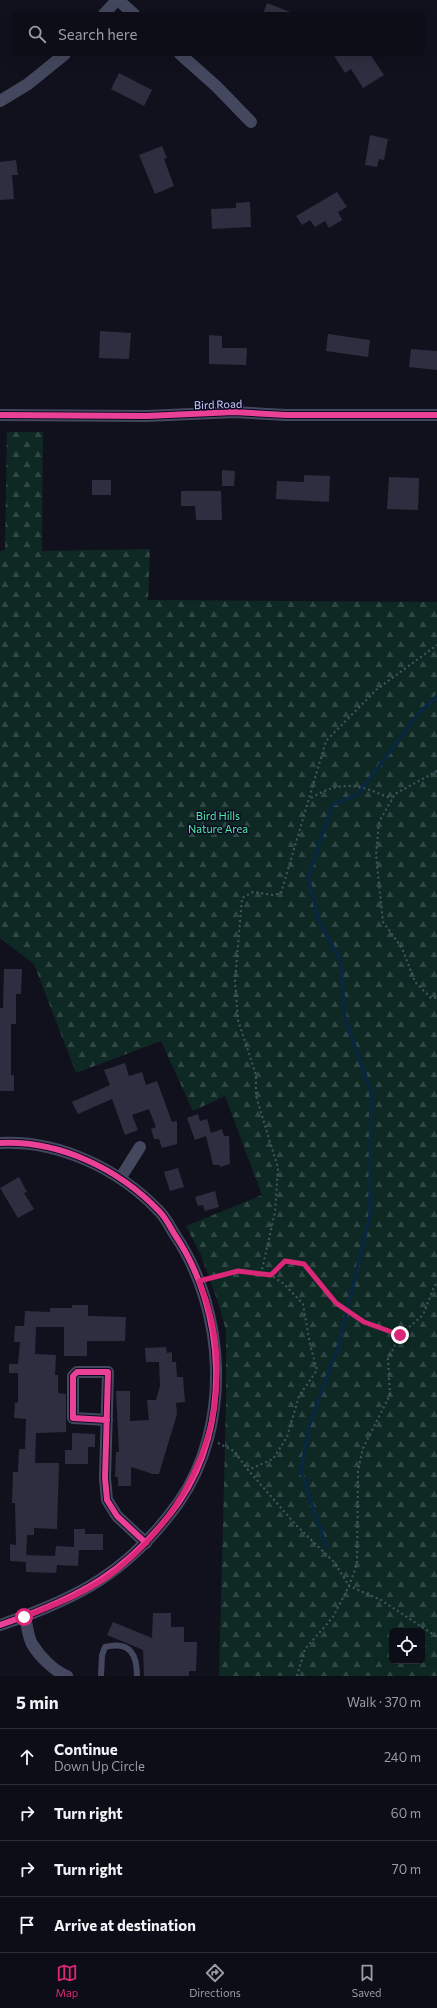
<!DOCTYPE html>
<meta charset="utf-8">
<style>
body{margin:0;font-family:Commissioner,sans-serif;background:#1a1b23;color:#f1f3f6}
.controls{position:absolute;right:12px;bottom:12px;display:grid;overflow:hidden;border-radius:6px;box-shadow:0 4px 16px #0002}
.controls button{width:36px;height:36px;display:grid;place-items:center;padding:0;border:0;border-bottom:1px solid #2c2d35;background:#0c0d16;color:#f1f3f6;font:20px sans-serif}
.stop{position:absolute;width:12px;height:12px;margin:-9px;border:3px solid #db2777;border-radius:50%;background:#fff}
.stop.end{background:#db2777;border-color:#fff;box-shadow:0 1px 4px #0008}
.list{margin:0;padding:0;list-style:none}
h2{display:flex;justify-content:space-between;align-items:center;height:52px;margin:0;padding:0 16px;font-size:17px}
h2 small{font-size:13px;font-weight:400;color:#9a9ca1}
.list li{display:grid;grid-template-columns:26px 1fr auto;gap:12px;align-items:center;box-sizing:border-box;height:56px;padding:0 16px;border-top:1px solid #2c2d35}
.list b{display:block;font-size:15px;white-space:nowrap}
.list p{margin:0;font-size:13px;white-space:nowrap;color:#9a9ca1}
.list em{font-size:13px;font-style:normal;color:#9a9ca1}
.icon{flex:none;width:22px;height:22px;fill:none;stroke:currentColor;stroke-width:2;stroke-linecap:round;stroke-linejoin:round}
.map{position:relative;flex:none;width:437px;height:1676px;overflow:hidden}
.search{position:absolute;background:#0c0d16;box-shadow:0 4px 16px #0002;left:12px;right:12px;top:12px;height:44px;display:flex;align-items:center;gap:10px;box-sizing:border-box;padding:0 14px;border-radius:6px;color:#9a9ca1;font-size:15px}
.sheet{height:276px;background:#0c0d16}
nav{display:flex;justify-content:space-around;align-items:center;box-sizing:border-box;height:56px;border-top:1px solid #2c2d35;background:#0c0d16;font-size:11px;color:#9a9ca1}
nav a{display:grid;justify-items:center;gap:2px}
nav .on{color:#db2777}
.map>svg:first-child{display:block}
.forest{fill:url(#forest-firs);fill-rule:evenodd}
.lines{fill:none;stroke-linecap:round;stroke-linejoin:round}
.stream{stroke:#082842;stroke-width:3.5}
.building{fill:#2e2e40}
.path{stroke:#425861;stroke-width:2;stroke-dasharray:2 3;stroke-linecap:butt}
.lane{stroke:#44485f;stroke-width:6}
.street{stroke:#44485f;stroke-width:12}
.cycleway-casing{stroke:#0b0c22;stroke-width:8}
.cycleway{stroke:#ea4096;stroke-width:6}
.route{stroke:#db2777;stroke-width:5}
.labels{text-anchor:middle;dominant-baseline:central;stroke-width:3;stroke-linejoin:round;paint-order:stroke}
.street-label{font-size:11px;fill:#cdd1ff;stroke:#0b0c22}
.park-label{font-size:11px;fill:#4eeaa3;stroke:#0b0c22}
</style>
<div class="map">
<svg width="437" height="1676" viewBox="0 0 437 1676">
<defs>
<pattern id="forest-firs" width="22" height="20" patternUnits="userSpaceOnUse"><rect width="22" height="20" fill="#0e2924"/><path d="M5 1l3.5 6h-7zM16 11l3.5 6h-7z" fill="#304745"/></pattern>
</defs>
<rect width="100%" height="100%" fill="#10111d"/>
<path class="forest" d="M7 432H43L42 551 150 549 148 600 437 602V1676H219L226 1408V1331L218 1302 201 1255 186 1226 262 1195 225 1096 193 1111 161 1041 76 1073 34 964 0 938V551L5 550ZM392 1631H422V1661H392Z"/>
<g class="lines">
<polyline class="stream" points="326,1546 301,1472 309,1426 339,1344 370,1215 371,1091 345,1018 340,959 320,924 308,878 332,805 358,794 419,713 437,696"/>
</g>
<g class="building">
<polygon points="267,3 293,13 293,14 263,14"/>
<polygon points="333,54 370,54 384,75 363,88 351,69 345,73"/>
<polygon points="119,73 152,90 144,106 111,89"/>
<polygon points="370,135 388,139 384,160 379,159 377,167 365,165"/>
<polygon points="162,146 167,158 164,159 174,186 155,194 139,155"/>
<polygon points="16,160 18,175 12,175 14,199 0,200 0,162"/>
<polygon points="337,192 347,207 338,212 342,220 329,228 325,221 315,227 310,220 302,225 296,216"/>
<polygon points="250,202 251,227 212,229 211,209 236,208 236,203"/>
<polygon points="100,331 131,333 129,359 99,358"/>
<polygon points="328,334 370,340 368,357 326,351"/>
<polygon points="209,335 222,336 222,348 247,348 246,365 209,364"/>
<polygon points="411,349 437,351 437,370 409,367"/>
<polygon points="222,470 235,471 234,486 222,486"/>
<polygon points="304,475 330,476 329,502 276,499 277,481 304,482"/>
<polygon points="389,477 419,478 418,510 387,509"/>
<rect x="92" y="480" width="19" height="15"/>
<polygon points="181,491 221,491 222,520 196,520 195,506 181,506"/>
<polygon points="4,969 22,969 21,994 16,994 16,1024 11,1024 11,1075 14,1075 14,1091 0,1091 0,1008 3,1008"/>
<polygon points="125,1063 129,1076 142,1072 146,1085 157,1081 172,1122 177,1121 177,1144 162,1148 159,1139 154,1139 151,1129 156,1127 149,1109 132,1115 138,1130 125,1135 112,1099 78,1114 72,1102 110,1085 104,1070"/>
<polygon points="198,1114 200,1121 207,1119 211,1133 222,1129 224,1136 229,1136 230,1164 220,1167 220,1165 213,1165 206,1136 195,1140 187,1118"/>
<polygon points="178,1168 184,1187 170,1191 164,1172"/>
<polygon points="19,1177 27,1192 24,1193 34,1209 18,1218 0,1188"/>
<polygon points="215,1191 219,1207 205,1211 203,1205 198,1206 195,1197"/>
<polygon points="72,1305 88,1305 88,1316 126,1317 125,1341 87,1341 87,1356 64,1356 64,1327 36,1327 35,1354 56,1355 55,1375 58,1375 58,1393 66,1394 66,1432 36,1433 35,1463 59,1463 57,1529 34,1528 34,1535 27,1535 26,1562 10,1561 10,1544 16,1545 15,1503 12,1503 13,1472 18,1472 19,1449 25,1449 26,1419 14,1418 15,1402 18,1403 18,1373 9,1373 9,1364 18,1364 20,1342 14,1342 15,1326 24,1326 25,1311 50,1312 50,1308 72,1308"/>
<polygon points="166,1347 167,1353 172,1352 172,1362 176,1362 177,1377 183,1377 185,1402 176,1403 177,1414 159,1474 153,1474 131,1467 131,1486 118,1486 118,1477 115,1477 116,1452 119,1452 116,1391 130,1391 130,1421 149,1420 147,1400 156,1400 160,1386 159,1362 146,1362 145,1348"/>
<polygon points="72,1433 95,1434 95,1447 88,1447 88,1464 65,1464 65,1450 72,1450"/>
<polygon points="74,1529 85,1529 85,1534 103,1534 103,1550 79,1550 78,1566 57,1565 56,1573 26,1572 26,1555 55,1556 56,1546 74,1547"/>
<polygon points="153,1613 171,1613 171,1627 184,1627 184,1642 197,1642 196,1671 189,1671 189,1676 144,1676 143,1650 107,1635 113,1622 152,1638"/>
</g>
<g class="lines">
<g class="path">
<polyline points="437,771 395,794 379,822 376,855 383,922 402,948 415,982 431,998 437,998"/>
<path d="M311 798C342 779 361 785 392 799"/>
<polyline points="261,1274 275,1212 278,1168 256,1096 256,1075 238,1020 235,981 242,898 253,892 273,895 281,893 326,741 376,690 437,645"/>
<polyline points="271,1275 285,1261 304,1264 336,1303 364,1322 400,1335"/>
<polyline points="210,1278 238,1271 271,1275 284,1284 303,1304 310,1344 317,1370 299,1396 287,1437 273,1459 248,1470"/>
<polyline points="218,1443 234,1451 248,1470 296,1525 335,1563 349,1586 381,1600 437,1637"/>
<polyline points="297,1676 305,1649 333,1617 349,1586 357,1564 358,1471 363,1448 390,1395 388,1359 400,1335 423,1315 434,1287 437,1283"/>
</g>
<path class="lane" d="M101 1676 102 1655 105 1647C130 1641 137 1654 137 1676"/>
<g class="street">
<polyline points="118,0 134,14"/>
<polyline points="104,14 117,0"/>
<polyline points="180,54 216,86 251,122"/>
<polyline points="0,101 28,84 65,54"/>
<polyline points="0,415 147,416 234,412 286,415 437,415"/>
<path d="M0 1143C59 1140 119 1169 159 1211 166 1218 170 1227 175 1235 226 1310 232 1426 179 1502 129 1572 79 1598 0 1625"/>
<polyline points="121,1177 140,1147"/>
<polyline points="107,1420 73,1418 73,1376 77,1372 108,1372 105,1478 107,1500 117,1516 146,1543"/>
<path d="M25 1617C27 1625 28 1637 32 1644 40 1657 54 1671 67 1676"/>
</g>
<defs>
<g id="cycleway">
<polyline points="0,415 147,416 234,412 286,415 437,415"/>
<path d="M0 1143C59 1140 119 1169 159 1211 166 1218 170 1227 175 1235 226 1310 232 1426 179 1502 129 1572 79 1598 0 1625"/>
<polyline points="107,1420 73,1418 73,1376 77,1372 108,1372 105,1478 107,1500 117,1516 146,1543"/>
</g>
</defs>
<use href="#cycleway" class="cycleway-casing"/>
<use href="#cycleway" class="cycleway"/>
</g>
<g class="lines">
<path class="route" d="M24 1617C57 1604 91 1591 118 1569 204 1499 243 1385 199 1281L238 1271 271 1275 285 1261 304 1264 336 1303 364 1322 400 1335"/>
</g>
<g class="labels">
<g class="street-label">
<text transform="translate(218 404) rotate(-2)">Bird Road</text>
</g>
<g class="park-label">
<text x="218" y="815">Bird Hills<tspan x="218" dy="13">Nature Area</tspan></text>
</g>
</g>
</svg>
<div class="controls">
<button><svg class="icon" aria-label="locate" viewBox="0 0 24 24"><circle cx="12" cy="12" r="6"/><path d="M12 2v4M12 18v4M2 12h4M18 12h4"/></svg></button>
</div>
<div class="stop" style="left:24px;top:1617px"></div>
<div class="stop end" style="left:400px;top:1335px"></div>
<div class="search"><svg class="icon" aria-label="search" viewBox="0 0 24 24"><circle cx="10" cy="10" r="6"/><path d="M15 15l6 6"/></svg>Search here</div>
</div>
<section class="sheet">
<h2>5 min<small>Walk · 370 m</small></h2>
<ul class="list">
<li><svg class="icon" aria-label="ahead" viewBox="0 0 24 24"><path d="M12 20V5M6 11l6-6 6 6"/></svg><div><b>Continue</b><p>Down Up Circle</p></div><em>240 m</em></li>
<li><svg class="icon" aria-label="right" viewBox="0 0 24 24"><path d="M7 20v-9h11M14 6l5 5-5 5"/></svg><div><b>Turn right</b></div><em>60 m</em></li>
<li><svg class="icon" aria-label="right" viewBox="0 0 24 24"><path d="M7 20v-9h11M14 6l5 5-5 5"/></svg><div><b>Turn right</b></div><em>70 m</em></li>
<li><svg class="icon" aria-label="arrive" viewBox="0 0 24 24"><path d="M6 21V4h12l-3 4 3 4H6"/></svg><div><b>Arrive at destination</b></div></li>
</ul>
</section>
<nav>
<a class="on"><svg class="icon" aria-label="map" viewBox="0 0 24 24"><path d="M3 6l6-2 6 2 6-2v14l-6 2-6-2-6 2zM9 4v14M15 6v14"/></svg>Map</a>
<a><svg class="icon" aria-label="directions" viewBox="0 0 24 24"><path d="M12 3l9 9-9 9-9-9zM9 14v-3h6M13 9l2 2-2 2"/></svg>Directions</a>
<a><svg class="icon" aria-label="saved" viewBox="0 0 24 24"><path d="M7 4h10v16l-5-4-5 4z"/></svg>Saved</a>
</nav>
